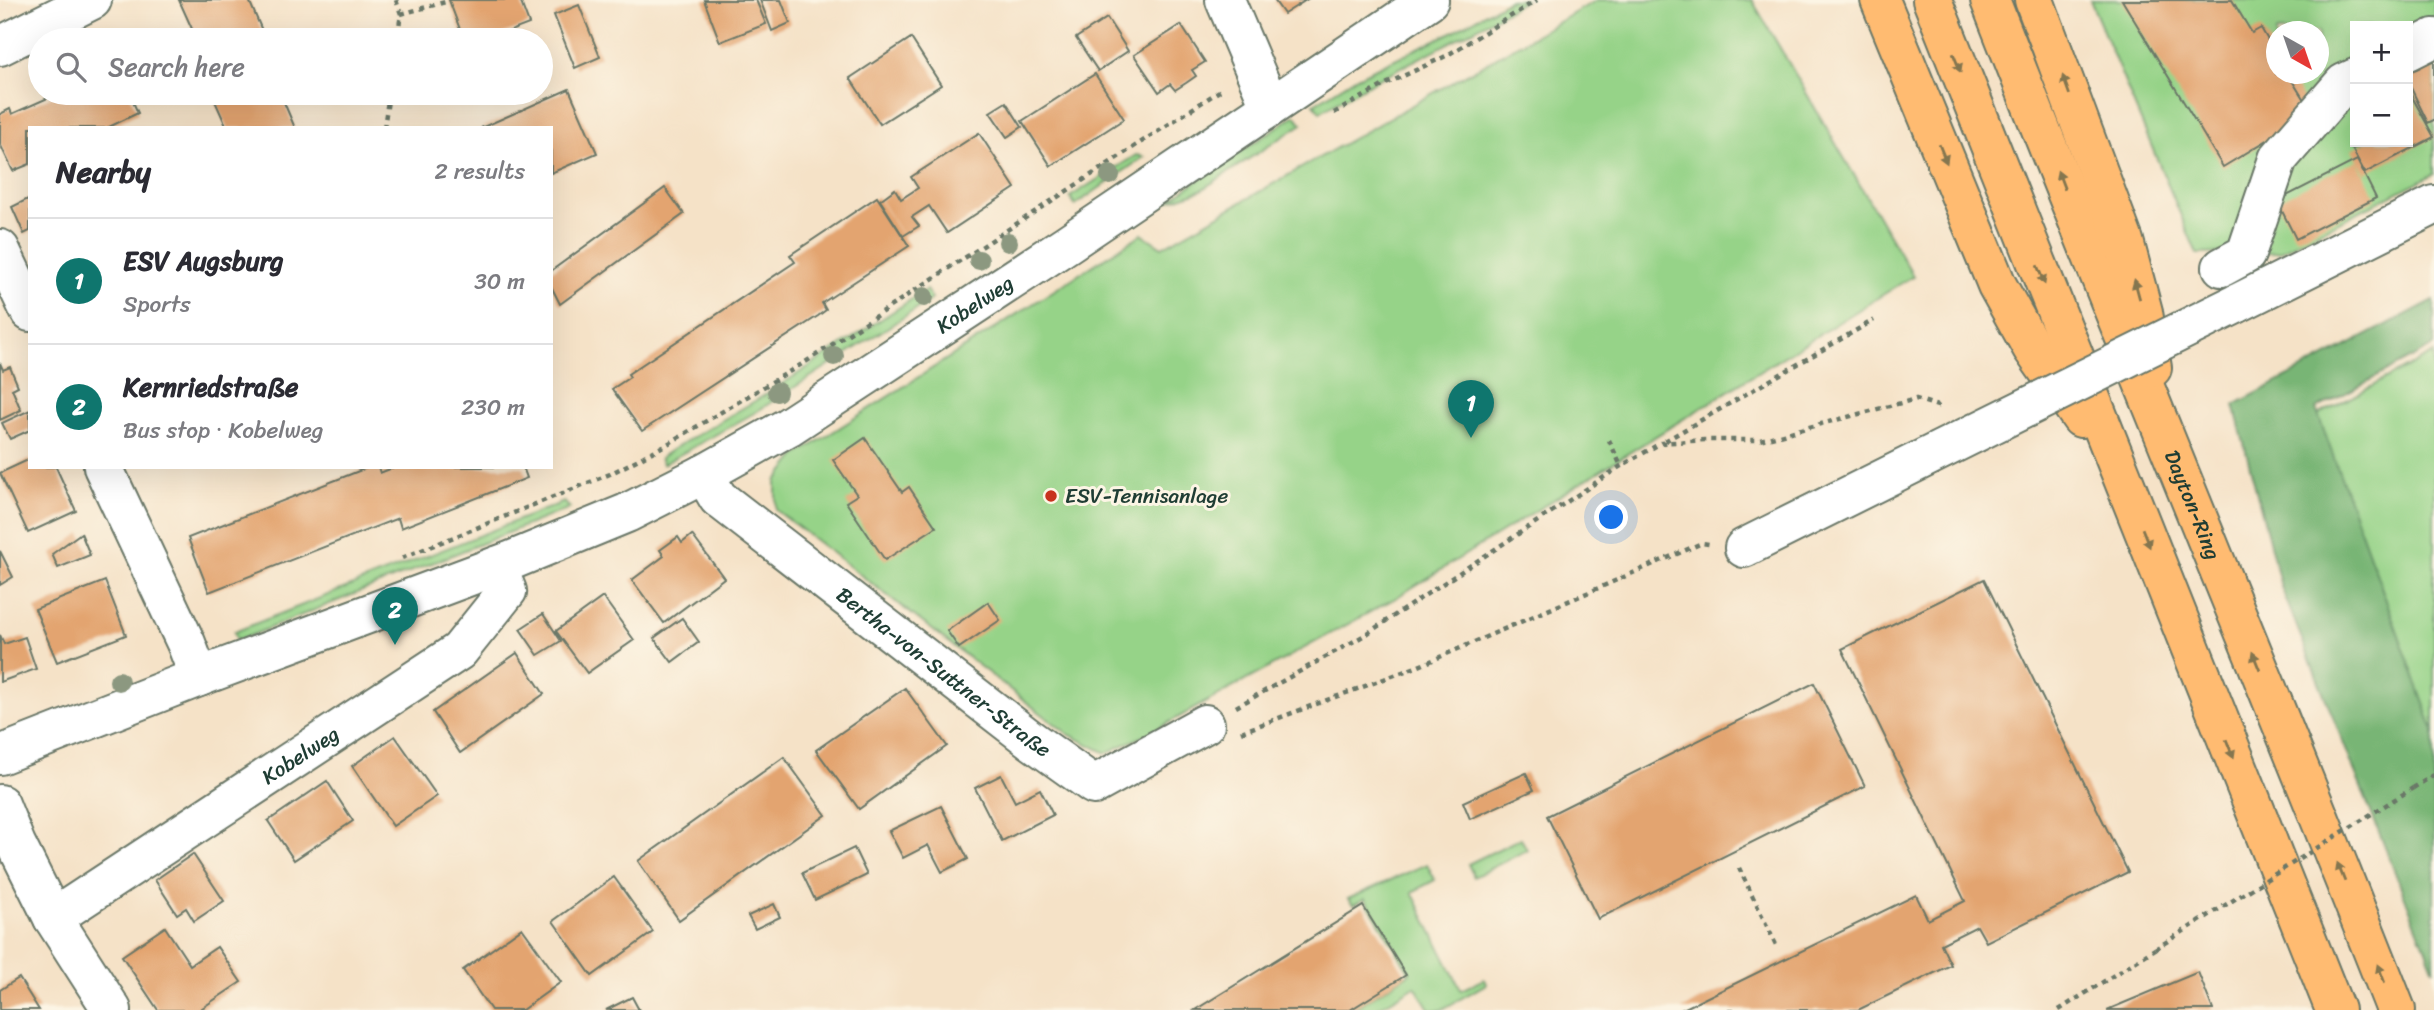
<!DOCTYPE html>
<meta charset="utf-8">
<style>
body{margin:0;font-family:Sriracha,sans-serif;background:#f2f2f3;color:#2b2b33}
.controls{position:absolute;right:21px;top:21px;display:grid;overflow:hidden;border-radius:0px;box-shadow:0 7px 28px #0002}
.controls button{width:63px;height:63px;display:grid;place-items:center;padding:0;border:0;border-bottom:2px solid #e1e1e2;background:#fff;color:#2b2b33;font:35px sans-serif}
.compass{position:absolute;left:2266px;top:21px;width:63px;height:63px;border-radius:50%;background:#fff;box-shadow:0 7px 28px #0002;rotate:140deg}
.you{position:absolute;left:1612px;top:518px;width:24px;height:24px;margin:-18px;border:5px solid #fff;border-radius:50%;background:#1a73e8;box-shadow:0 0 0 10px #1a73e833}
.badge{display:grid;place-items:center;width:46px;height:46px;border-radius:50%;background:#0f766e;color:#fff;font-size:23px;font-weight:700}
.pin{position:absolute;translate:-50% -58px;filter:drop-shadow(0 2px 4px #0008)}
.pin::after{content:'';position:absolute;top:37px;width:24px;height:21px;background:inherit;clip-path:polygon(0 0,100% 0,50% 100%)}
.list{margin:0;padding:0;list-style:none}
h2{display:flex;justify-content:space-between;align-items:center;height:91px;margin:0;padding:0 28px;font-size:30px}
h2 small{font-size:23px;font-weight:400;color:#7c7c81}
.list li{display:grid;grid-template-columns:46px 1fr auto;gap:21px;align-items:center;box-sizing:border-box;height:126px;padding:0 28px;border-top:2px solid #e1e1e2}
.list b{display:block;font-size:26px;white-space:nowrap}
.list p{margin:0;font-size:23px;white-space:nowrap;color:#7c7c81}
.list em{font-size:23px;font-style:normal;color:#7c7c81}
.icon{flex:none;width:38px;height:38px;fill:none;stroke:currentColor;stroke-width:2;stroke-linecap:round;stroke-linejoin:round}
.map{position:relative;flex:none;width:2434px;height:1010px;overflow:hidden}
.search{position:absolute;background:#fff;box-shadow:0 7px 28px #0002;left:28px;top:28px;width:525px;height:77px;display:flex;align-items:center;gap:18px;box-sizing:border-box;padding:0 24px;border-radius:38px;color:#7c7c81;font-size:26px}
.panel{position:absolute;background:#fff;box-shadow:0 7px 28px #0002;left:28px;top:126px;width:525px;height:343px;border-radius:0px}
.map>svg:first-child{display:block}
.green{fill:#96d388;stroke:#5a885e;stroke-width:2;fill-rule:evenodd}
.forest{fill:#78b574;stroke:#4c7954;stroke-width:2}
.building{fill:#e3a470}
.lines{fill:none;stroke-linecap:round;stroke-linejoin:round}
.minor-casing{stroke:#6a7767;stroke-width:42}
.highway-casing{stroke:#6a7767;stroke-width:42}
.path{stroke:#6a7767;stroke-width:4.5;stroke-dasharray:5 5;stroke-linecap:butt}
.minor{stroke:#fff;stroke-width:38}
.highway{stroke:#ffbb71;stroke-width:38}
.minor-bridge-casing{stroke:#6a7767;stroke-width:42;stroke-linecap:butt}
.path-bridge{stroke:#6a7767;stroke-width:4.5;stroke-dasharray:5 5;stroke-linecap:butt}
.minor-bridge{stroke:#fff;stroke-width:38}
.tree{fill:#8c9880}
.oneway{fill:#84764f}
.poi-dot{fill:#c8321e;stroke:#fcf5e5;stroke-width:2.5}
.labels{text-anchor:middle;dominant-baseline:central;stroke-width:6;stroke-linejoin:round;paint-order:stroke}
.street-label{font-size:21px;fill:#1f3d34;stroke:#fcf5e5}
.poi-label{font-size:21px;fill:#1f3d34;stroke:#fcf5e5;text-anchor:start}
</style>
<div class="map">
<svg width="2434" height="1010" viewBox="0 0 2434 1010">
<rect width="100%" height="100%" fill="#fcf5e5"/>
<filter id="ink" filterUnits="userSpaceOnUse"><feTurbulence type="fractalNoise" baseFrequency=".0143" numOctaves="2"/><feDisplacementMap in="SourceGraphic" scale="14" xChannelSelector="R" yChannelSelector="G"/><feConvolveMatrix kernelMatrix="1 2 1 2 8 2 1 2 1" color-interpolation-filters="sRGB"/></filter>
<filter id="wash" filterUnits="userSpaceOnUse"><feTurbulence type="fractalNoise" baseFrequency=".00686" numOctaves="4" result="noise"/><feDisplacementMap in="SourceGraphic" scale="28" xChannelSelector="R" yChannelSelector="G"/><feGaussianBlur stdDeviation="1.57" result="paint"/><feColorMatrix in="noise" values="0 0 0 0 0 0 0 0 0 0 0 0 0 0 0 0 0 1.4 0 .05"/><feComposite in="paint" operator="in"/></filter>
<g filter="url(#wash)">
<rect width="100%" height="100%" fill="#f5e2c7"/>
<g class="green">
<path d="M1509 0H1525C1459 42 1386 71 1320 112L1314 104 1357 77 1452 32Z"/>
<polygon points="1597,0 1752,0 1913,276 1394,599 1148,734 1106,753 1068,734 776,510 776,481 797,455 1142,234 1162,247"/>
<path d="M2090 0H2434V174L2279 252 2197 254ZM2355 26H2408V142H2355ZM2276 32H2318V74H2276Z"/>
<polygon points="1295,115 1302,124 1201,190 1166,202"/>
<polygon points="1136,155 1144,157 1075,205 1070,197"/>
<polygon points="926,290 932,299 756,412 663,464 660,458 673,449 770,392"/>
<polygon points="2434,353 2434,748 2305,422"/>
<polygon points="564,502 570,508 237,641 234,632"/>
<polygon points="1521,838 1527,850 1474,877 1468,864"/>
<polygon points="1427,864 1435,880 1412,892 1461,990 1484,979 1486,984 1441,1010 1430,1010 1415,986 1375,1010 1352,1010 1410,973 1365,899 1353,905 1348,899"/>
</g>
<polygon class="forest" points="2434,300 2434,346 2316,409 2434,731 2434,970 2281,587 2234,405"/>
<g id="blocks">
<g class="building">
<polygon points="179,0 249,0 266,40 197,40"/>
<polygon points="449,0 520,0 529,24 487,40 464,40"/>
<polygon points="704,0 756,0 766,24 720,42"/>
<polygon points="760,0 781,0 790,23 772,31"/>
<polygon points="1274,0 1306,0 1284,14"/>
<polygon points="2122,0 2232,0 2252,33 2261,28 2276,54 2276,74 2288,74 2312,113 2223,167"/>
<polygon points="579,5 600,57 575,68 554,15"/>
<polygon points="1107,18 1128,51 1098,71 1076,38"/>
<polygon points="1181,25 1205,62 1192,70 1196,76 1186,83 1175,90 1170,84 1159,92 1134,55"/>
<polygon points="911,38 941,85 880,124 850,78"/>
<polygon points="2434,56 2434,120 2428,123 2408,82 2408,69"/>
<polygon points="1095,74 1124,119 1051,166 1022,121"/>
<polygon points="569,89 597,153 551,173 551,128 481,128"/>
<polygon points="59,93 129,93 138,113 107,128 30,128 30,164 13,171 0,144 0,114 10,109 12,114"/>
<polygon points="219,93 280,93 295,128 227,128 215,101 222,99"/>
<polygon points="2411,95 2434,137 2365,173 2352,149 2366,142 2408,142 2408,97"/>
<polygon points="1006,102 1022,127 1007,137 990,112"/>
<polygon points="979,133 1015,188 947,233 929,206 912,217 919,226 903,236 880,200 895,189 901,199 918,188 911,177"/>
<polygon points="2357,160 2376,198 2296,239 2277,201"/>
<polygon points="665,188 684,214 560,304 551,286 551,271"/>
<polygon points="877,197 909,246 822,303 826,310 818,316 642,431 612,389 630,377 628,374 795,262 790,255"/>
<polygon points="30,198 30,231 24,234 12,207"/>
<polygon points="0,363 3,370 10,367 18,386 12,389 21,410 0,420"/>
<polygon points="30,410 30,430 10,439 2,423"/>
<polygon points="865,438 902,492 909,487 936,527 885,560 846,502 857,495 833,460"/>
<polygon points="30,459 30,467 56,467 76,511 28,533 0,473"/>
<polygon points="369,467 378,467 380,473 395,467 523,467 527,478 401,528 398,518 209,592 188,538"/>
<polygon points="81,533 90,555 58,568 52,554"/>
<polygon points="692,535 724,578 664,623 632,580 664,556 660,550 678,537 682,543"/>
<polygon points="0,551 13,577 0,585"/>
<polygon points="1984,579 2128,872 1986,942 1977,926 1941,944 1951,965 1858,1010 1681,1010 1916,895 1928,920 1965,901 1842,649"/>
<polygon points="105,581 126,635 57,662 35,609"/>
<polygon points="603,597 634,640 587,673 556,631"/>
<polygon points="988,602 1000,620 959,648 947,631"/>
<polygon points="543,614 561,641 538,655 520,629"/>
<polygon points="682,618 699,642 672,662 654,638"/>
<polygon points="0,635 4,644 25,637 36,669 0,682"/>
<polygon points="517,653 544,694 460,753 433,712"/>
<polygon points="1814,683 1865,786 1598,919 1547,816"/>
<polygon points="905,688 947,746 859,809 816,750"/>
<polygon points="395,736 437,796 393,826 352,766"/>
<polygon points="784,757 826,815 679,920 638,861"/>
<polygon points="1526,773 1534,790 1470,819 1463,802"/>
<polygon points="1001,775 1015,802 1040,789 1053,815 1002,841 975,788"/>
<polygon points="327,781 353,821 294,860 268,821"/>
<polygon points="941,806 968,859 942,872 928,845 903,858 889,831"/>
<polygon points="854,848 867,875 815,900 802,873"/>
<polygon points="193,854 224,901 194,921 186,908 177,914 155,880"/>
<polygon points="614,877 653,932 592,976 553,921"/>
<polygon points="774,904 780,917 755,929 748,916"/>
<polygon points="1363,906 1406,975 1350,1010 1195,1010"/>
<polygon points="165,927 190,965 217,947 241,982 199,1010 158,1010 122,956"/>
<polygon points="522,928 561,982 522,1010 491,1010 463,970"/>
<polygon points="2198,972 2213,1010 2107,1010"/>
<polygon points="19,978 39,1010 0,1010 0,990"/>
<polygon points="632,997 639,1010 606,1010"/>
</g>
</g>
</g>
<g filter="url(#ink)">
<use href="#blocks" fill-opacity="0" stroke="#6a7767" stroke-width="2"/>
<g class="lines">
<defs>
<g id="minor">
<polyline points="1225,0 1270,106"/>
<polyline points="0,46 92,0"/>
<polyline points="2408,51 2434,38"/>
<polyline points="0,249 30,312"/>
<polyline points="2222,267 2246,254 2278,159 2344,83 2355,78"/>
<polyline points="2236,304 2434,205"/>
<polyline points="103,467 186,643 199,677"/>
<path id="s1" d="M704 474 718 498 1031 740 1094 785 1205 724"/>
<polyline points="1744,548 1973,434"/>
<path id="s2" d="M0 755 199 677 510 561 627 513 704 474 788 427 1067 244 1429 0"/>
<polyline points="0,804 16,844 53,918 112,1010"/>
<path id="s3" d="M53 918 459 651 507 591 497 566"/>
</g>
<g id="highway">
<polyline points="1880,0 1997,285 2032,348 2081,418"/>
<polyline points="1932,0 2335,1010"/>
<path id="s4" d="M1990 0C2122 338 2263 672 2396 1010"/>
<polyline points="2034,0 2124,241 2143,312 2152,368"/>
</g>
</defs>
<use href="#minor" class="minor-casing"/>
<use href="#highway" class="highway-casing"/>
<g class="path">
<polyline points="396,0 401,14 397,40"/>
<polyline points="401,14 449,1"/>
<polyline points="1334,113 1386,84 1446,56 1537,0"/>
<polyline points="384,128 389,93"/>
<polyline points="1609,440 1621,466"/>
<polyline points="1665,441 1874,320"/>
<polyline points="402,558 610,474 671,442 807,361 1224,88"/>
<polyline points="1236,707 1365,635 1621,466 1661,443 1705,440 1760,440 1916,399 1941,407"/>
<polyline points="1241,732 1419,666 1702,543 1709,544"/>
<polyline points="2413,788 2434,775"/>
<polyline points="1739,868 1777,947"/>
<polyline points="2059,1010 2155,949"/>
</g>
<use href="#minor" class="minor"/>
<use href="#highway" class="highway"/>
<defs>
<polyline id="minor-bridge" points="1973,434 2236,304"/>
</defs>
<use href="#minor-bridge" class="minor-bridge-casing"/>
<polyline class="path-bridge" points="2155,949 2413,788"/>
<use href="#minor-bridge" class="minor-bridge"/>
</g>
<g class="tree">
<circle cx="1110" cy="175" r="10"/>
<circle cx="1008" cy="242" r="10"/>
<circle cx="979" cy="260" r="10"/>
<circle cx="924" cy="297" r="10"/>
<circle cx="834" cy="356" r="10"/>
<circle cx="777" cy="392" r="10"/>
<circle cx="119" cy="681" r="10"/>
</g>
<defs><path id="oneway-solid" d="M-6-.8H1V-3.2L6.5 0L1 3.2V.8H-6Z" transform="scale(1.75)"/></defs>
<g class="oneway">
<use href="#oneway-solid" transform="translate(1957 63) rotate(68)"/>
<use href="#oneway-solid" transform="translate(2066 85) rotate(-110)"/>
<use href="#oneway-solid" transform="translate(1943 154) rotate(68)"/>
<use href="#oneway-solid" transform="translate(2061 180) rotate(-111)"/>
<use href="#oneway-solid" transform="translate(2041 275) rotate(68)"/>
<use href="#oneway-solid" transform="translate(2137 289) rotate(-105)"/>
<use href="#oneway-solid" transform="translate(2146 538) rotate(68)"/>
<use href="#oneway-solid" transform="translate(2256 661) rotate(-112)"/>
<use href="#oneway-solid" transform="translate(2230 749) rotate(68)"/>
<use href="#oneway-solid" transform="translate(2341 872) rotate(-112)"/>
<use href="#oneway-solid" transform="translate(2381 973) rotate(-111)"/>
</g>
</g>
<circle class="poi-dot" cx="1051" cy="496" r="7"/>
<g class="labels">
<g class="street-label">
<text stroke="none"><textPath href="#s2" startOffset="1078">Kobelweg</textPath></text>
<text stroke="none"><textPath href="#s4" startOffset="544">Dayton-Ring</textPath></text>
<text stroke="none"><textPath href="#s1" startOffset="313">Bertha-von-Suttner-Straße</textPath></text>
<text stroke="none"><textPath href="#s3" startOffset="296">Kobelweg</textPath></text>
</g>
<g class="poi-label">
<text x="1065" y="496">ESV-Tennisanlage</text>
</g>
</g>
</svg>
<div class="controls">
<button>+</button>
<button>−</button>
</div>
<svg class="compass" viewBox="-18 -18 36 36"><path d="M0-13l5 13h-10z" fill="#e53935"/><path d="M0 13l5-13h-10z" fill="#7c7c81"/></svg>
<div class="you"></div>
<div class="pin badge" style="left:1471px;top:438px">1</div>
<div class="pin badge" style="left:395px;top:645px">2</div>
<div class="search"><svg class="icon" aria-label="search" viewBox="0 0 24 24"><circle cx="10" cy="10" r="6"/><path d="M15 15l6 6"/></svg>Search here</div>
<section class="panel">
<h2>Nearby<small>2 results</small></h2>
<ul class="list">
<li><span class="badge">1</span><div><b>ESV Augsburg</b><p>Sports</p></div><em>30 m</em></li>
<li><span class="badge">2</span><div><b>Kernriedstraße</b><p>Bus stop · Kobelweg</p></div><em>230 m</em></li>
</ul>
</section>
</div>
